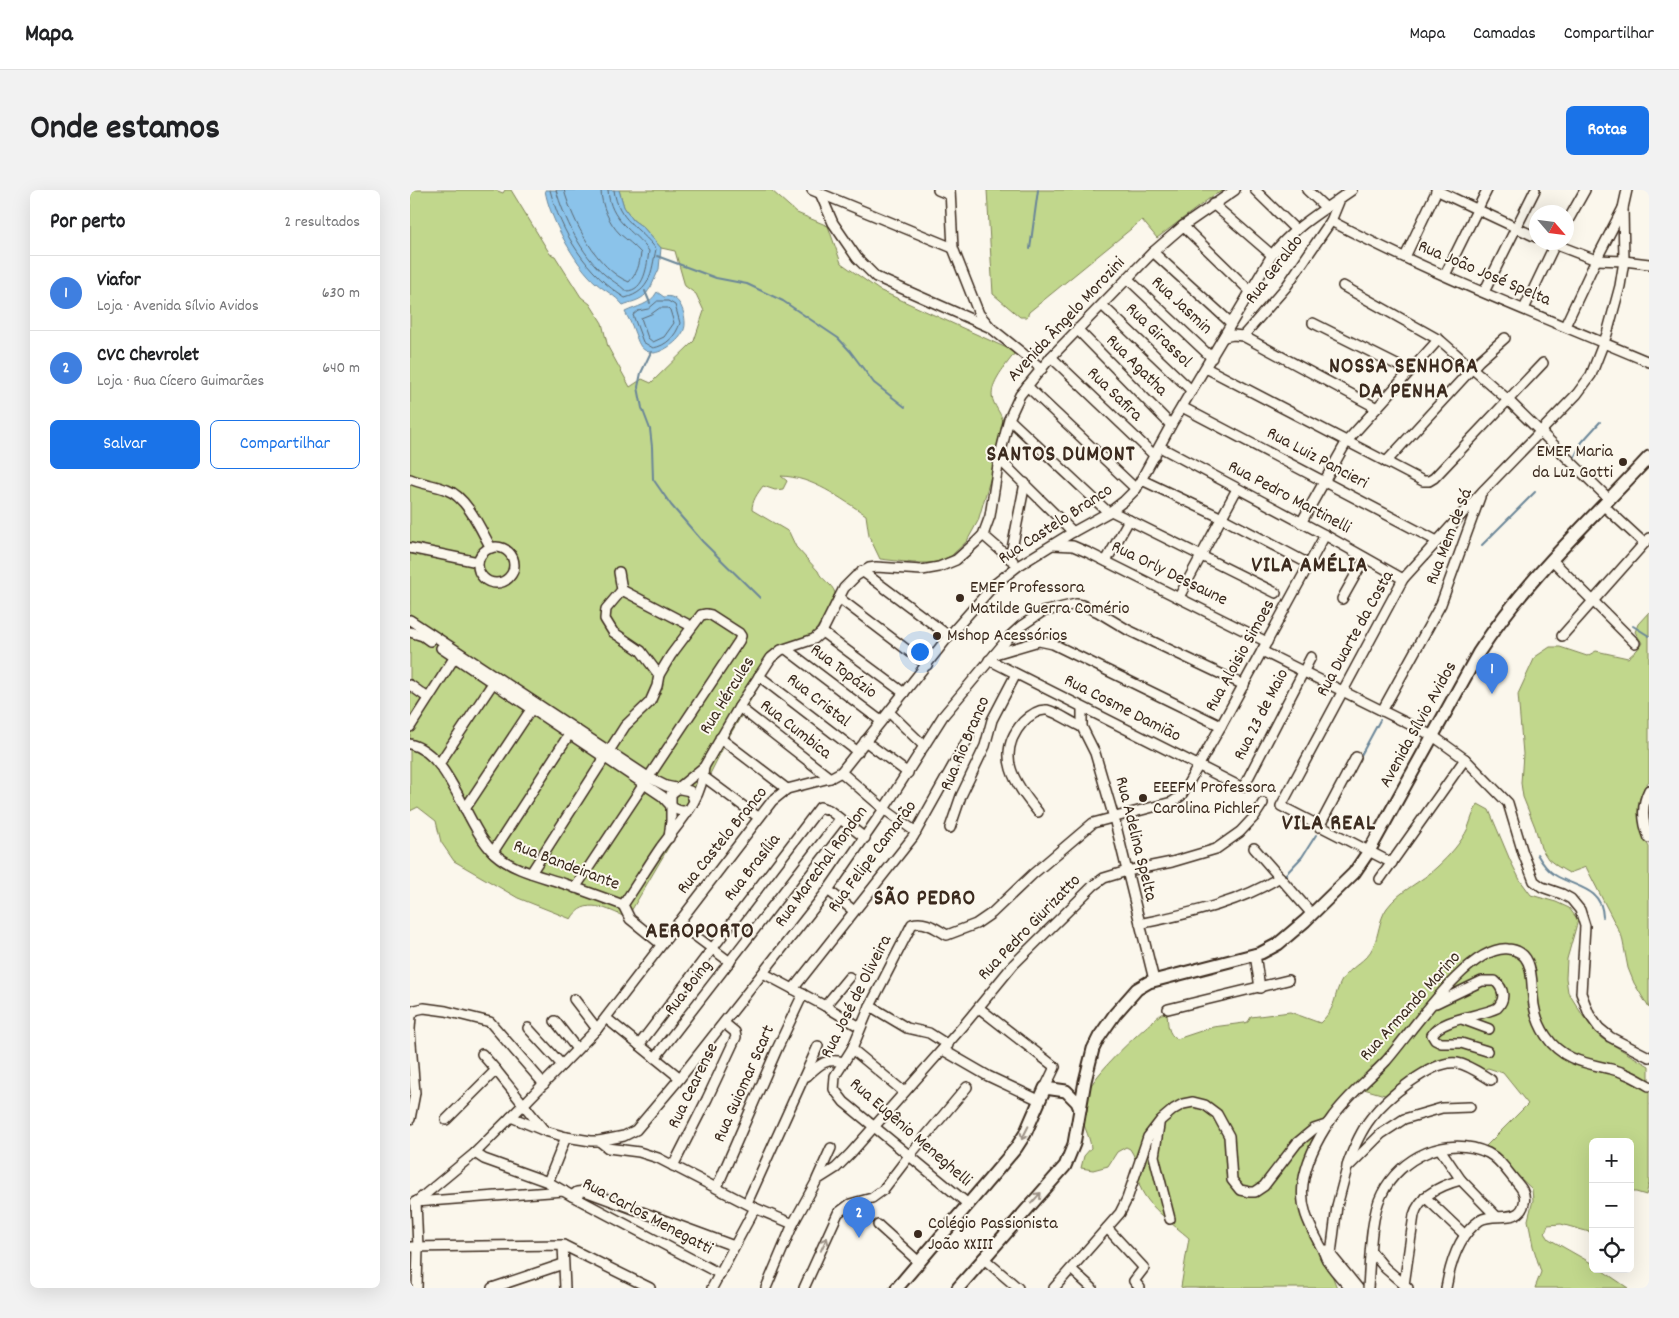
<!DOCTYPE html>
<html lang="pt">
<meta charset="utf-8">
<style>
body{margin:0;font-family:Dekko,sans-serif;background:#f2f2f2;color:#202124}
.controls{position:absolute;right:15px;bottom:15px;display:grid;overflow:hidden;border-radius:8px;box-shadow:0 5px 20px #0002}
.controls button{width:45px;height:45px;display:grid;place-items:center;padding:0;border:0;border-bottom:1px solid #e0e0e0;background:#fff;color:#202124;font:25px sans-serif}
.compass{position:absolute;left:1119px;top:15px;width:45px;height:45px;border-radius:50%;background:#fff;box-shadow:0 5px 20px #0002;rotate:118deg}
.you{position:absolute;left:509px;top:461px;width:18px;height:18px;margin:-12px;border:4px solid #fff;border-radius:50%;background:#1a73e8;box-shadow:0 0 0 8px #1a73e833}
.badge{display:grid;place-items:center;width:32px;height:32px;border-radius:50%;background:#1a73e8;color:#fff;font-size:16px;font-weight:700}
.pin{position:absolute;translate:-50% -41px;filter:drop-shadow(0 1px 2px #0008)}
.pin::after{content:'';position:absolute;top:26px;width:18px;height:15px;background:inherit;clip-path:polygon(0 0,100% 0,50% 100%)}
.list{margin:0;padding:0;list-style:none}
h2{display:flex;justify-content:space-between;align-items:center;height:65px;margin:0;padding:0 20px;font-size:21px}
h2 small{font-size:16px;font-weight:400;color:#757577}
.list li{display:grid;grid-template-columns:32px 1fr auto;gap:15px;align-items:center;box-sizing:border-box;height:75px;padding:0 20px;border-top:1px solid #e0e0e0}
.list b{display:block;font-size:19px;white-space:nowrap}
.list p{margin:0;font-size:16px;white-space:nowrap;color:#757577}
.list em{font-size:16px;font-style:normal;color:#757577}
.actions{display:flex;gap:10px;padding:15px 20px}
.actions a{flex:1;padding:11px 0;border:1px solid #1a73e8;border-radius:8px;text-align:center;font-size:18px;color:#1a73e8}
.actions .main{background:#1a73e8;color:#fff}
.icon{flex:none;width:28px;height:28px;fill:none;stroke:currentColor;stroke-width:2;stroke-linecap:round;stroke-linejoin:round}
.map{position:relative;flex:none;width:1239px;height:1098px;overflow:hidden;border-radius:8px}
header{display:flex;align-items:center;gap:30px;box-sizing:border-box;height:70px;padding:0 25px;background:#fff;border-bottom:1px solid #e0e0e0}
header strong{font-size:24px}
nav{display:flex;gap:28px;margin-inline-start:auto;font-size:18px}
.intro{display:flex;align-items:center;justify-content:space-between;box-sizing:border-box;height:120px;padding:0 30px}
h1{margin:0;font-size:35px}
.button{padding:12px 22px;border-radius:8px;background:#1a73e8;color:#fff;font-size:18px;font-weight:700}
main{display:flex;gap:30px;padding:0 30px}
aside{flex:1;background:#fff;border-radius:8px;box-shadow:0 5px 20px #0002}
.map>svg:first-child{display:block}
.green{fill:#c1d78c;stroke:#7e8055}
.water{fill:#8bc3ea;stroke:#6b8698}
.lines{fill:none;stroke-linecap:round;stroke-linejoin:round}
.shore{stroke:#5b6770;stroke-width:1}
.stream{stroke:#6b8698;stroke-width:2}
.minor-casing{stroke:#3b2a1e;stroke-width:12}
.major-casing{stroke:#3b2a1e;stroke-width:15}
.minor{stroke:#fbf7ec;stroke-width:9}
.major{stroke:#fbf7ec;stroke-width:11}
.oneway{stroke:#9b9085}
.poi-dot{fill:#3b2a1e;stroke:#fbf7ec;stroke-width:2}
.labels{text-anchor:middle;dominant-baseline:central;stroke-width:4;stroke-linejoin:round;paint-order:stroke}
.street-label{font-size:18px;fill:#3b2a1e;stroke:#fbf7ec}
.poi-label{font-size:18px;fill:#3b2a1e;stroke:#fbf7ec;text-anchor:start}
.district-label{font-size:22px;font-weight:bold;letter-spacing:1px;fill:#3b2a1e;stroke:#fbf7ec}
</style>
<header>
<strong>Mapa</strong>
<nav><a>Mapa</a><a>Camadas</a><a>Compartilhar</a></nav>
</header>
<div class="intro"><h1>Onde estamos</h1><a class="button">Rotas</a></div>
<main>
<aside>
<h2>Por perto<small>2 resultados</small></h2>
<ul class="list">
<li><span class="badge" style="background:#3f7fe0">1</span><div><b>Viafor</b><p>Loja · Avenida Sílvio Avidos</p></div><em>630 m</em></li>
<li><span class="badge" style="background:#3f7fe0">2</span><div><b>CVC Chevrolet</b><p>Loja · Rua Cícero Guimarães</p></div><em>640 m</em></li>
</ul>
<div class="actions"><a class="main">Salvar</a><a>Compartilhar</a></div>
</aside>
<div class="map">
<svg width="1239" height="1098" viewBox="0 0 1239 1098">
<rect width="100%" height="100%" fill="#fbf7ec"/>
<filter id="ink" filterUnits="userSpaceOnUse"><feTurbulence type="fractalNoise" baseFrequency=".02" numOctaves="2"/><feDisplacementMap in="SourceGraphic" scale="10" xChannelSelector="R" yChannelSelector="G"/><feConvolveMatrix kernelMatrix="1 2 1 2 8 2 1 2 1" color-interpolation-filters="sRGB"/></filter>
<g filter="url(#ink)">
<g class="green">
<path d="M0 0H85L93 3 95 0H101L140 64 145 66 171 107 180 114 192 133 198 157 220 197 232 189 241 193 284 151 294 121 286 104 275 96 265 61 251 58 233 37 223 30 214 17 209 0H361L387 23 418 36 431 73 469 100 601 160 604 164C595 177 576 196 584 213 589 223 592 225 595 238L568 331 557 351 541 366 524 373H504L470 369 459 346 456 325C430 308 403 287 371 286L377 291 373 299 365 300 353 296C347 304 342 311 342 320L379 342 386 357 408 381C411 390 422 393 425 403L416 424 402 446 366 467 317 550 292 600 217 728C198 719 174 706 161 729L108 708 44 671 31 652 26 631 8 617 0 621Z"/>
<polygon points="577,0 815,0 804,5 747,48 732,30 619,122 617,127 610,127 583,104"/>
<path d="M1239 422V591C1222 613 1227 634 1239 657V818L1224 793 1218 778 1212 747 1176 677 1159 683 1147 676 1138 669 1131 658 1125 637 1113 607 1111 593 1113 564 1108 504 1125 467 1140 457H1150L1177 466 1186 461 1218 468 1227 460 1232 453 1225 442 1228 434Z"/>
<path d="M1068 614 1079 620 1100 670 1110 690 1121 705 1146 712 1159 718 1168 730 1157 769 1156 788 1158 802 1173 826 1191 848 1239 876V993L1236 1005 1226 1002H1220V952H1183V1043L1151 1034 1138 1035 1135 1043 1139 1049 1183 1074V1079H1190L1218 1098H1125L1131 1082 1123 1056 1118 1030 1123 1010 1122 999 1076 956 1118 914 1093 883 1078 878 1071 881 1044 870 978 906 947 897 924 922 889 1004 891 1025 897 1042 920 1080 927 1098H773L771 1097 779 1048C763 1034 734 1014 729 993 726 978 729 973 720 959L716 957 707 962 698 976 683 980 671 978 674 966 681 958C680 944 670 933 671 918 675 889 729 843 751 824L757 823C758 833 757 844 767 849L803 837 834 833 838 832 841 827 880 822 910 833C928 816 922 808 932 790 940 777 957 771 963 757 969 745 969 729 977 718 990 700 1012 692 1027 677 1039 666 1051 653 1058 638 1061 630 1063 622 1068 614Z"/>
</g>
<g class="water">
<path d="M135 0H209L214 17 223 30 233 37 251 58 249 79 241 97C239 99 238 102 236 104 230 111 220 112 213 115 205 105 195 101 186 93 165 75 139 27 135 0Z"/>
<path d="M247 102 254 107C268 103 275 121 275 133 276 147 256 161 244 163 229 161 229 153 224 141 222 134 218 128 215 122 227 116 240 115 247 102Z"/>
</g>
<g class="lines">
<g class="shore">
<path d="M140 0C151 43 177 84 215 108 241 101 241 83 246 59 230 37 208 31 204 0"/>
<path d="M146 0C154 28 171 64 194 84 200 90 209 94 216 101 235 101 237 75 239 61 223 39 200 32 198 0"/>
<path d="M154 0C163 32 187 79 219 92 228 82 229 76 231 63 224 55 217 50 210 44 199 33 191 15 191 0"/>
<path d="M248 111H258L265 115 270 133C266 146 256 156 243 158L233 152 223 125 228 121 238 119Z"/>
<polygon points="250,118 258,118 260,120 264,133 254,147 243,152 238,148 231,128 241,124"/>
</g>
<g class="stream">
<polyline points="620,59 628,0"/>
<polyline points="247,66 306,88 337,94 373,111 428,148 440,161 464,193 495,217"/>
<polyline points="235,101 240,113"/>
<polyline points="241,162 231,183 228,197 232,218 240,239 242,257 243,289 261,315 293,352 350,408"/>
<polyline points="1164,268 1172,252 1190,232"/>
<polyline points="1072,355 1125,302"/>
<polyline points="1223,436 1239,446"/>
<polyline points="950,567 970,530"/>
<path d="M1127 664C1132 673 1137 680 1145 685 1166 698 1192 697 1193 727"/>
<polyline points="874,686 892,667 906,645"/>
</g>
<defs>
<g id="minor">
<polyline points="402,0 543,58"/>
<polyline points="528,0 540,5"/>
<polyline points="540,0 543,58 569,124 581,138 632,179"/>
<polyline points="845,0 886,40"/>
<polyline points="897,0 916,18"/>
<polyline points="1026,0 1126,47"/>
<polyline points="410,3 423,33 447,68 466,87 581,138"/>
<path d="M930 9 921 31C1023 85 1133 127 1239 172"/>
<polyline points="803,14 862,65"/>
<polyline points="1156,34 1175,0"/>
<polyline points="773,36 841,102"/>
<polyline points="1139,52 1186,70 1214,71 1239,74"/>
<polyline points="743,62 821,133"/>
<polyline points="995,67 1027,0"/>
<polyline points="1035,85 1077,0"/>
<polyline points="717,88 802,168"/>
<polyline points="933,96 1031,151 1097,209 1200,310"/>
<polyline points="1074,102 1125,0"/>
<polyline points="692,115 782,201"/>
<polyline points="1114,119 1146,52"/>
<polyline points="903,133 999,181"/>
<polyline points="1155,136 1186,70 1213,18 1217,0"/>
<polyline points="667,139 761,235"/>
<polyline points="833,146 876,97 921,31"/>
<polyline points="814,147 823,145 833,146 967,218"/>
<polyline points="641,167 745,266"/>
<polyline points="796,178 1013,291 1019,291 1024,288 1133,173"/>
<polyline points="617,196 726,299"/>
<polyline points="772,217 1027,351"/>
<polyline points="599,229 698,322"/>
<polyline points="750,257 915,345 993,389"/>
<polyline points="589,269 663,342"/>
<polyline points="976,272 1069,171 1095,148"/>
<path d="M0 289C12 294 25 295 37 300 57 307 71 340 81 358"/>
<polyline points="732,290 812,328 899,374"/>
<polyline points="1194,316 1234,353"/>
<polyline points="701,321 866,403"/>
<polyline points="891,333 937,251 1029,149"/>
<polyline points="573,345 603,371"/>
<polyline points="643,355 663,356 679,363 857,452"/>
<circle cx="86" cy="375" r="18"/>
<polyline points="0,358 68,372"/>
<polyline points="600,369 615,293"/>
<polyline points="1142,370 1225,453"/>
<polyline points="696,371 719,330"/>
<polyline points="452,381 539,446"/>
<polyline points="209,382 212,400 196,419 195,429 203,442 231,461 249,485"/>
<polyline points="212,400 281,436"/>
<polyline points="769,407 827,299"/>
<polyline points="429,408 517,475"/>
<polyline points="932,409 955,368"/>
<polyline points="0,430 238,587 256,596 280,601 284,610"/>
<polyline points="0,442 13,446 20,451"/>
<polyline points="412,442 494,503"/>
<polyline points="1152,446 1239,348"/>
<path d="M31 458 252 606C260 614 265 624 278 620"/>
<polyline points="376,459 471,531"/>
<polyline points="852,461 1023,546 1055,569 1098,613 1113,663 1124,691 1132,697 1152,704 1161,709 1170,720 1175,736 1171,803 1179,824 1189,838 1200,847 1239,867"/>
<polyline points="585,464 629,451 643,454 811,536"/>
<polyline points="579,470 831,597 834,596 901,467"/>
<polyline points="349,486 448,562"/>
<polyline points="0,495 18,508"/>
<polyline points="329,517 420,588"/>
<polyline points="672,518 672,537 685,563 704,628 744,790"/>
<polyline points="972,521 1031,414 1070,307"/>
<polyline points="479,522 514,556"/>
<polyline points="0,537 48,462"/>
<polyline points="310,548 377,599"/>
<polyline points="455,551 498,583"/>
<path d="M0 554C42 565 54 635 85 664 104 681 132 686 155 694 175 701 194 708 213 715"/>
<polyline points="29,574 85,490"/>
<polyline points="431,582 474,619 506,642"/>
<polyline points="290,584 348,627"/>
<path d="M1239 600C1231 616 1232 631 1239 648"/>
<polyline points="55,619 124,515"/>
<path d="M628 622C605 594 584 565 613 532 619 526 628 519 637 520 647 522 662 533 672 537"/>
<polyline points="909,637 946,567"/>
<polyline points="540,638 551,606 575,556 582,530 606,484"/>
<polyline points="259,648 261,631 261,604 294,577 329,517 361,468 371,460 404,449 412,442 434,398 446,386 459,378 466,377 512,380 529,377 546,370 565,353 573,345 580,326 589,269 599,229 610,205 641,167 743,62 773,36 825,0"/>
<polyline points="844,658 902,724"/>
<polyline points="83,662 162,540"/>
<polyline points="982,673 871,616 993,389 1072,302 1167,204 1181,185 1197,144 1210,96 1214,71 1213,18"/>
<polyline points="121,683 215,536 240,512 247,496 249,485 261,465 291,425 296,424 301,425 329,443 331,446 329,451 165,698"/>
<polyline points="970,689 1055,569"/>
<polyline points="418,700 444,721"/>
<path d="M213 715C226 696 238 676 251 657 270 631 292 611 294 577"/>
<polyline points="213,715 220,729 251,754"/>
<polyline points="268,733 320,772"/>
<path d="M730 734C779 723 827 714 870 687"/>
<polyline points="845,764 850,798"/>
<polyline points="353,783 415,816 450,837"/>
<polyline points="383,799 503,647 559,547"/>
<polyline points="164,809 187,839"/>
<path d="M1026 813 1072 791H1085C1094 799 1096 809 1087 818 1071 826 1030 829 1022 845L1025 850 1031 853H1051L1077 861"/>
<polyline points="415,816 439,787"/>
<polyline points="460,816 497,838 519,843 538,855"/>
<polyline points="569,818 645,877 635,898"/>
<polyline points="758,819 878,790"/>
<polyline points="196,828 270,888"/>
<polyline points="1052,829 1079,839"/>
<polyline points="145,831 167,859"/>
<polyline points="118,838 152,875"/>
<polyline points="0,839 1,826 5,820 14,818 36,821 80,832 134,894"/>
<polyline points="0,841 5,903 0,929"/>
<polyline points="229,855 410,617 419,620 455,648"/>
<polyline points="442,859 494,902"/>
<polyline points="533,860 578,886 629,910"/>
<polyline points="72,864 86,880 133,939"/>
<polyline points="245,868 430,629"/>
<path d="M397 886C410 874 415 868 434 872"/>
<polyline points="101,927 135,941 156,947 181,951 189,951 214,946 226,940 270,888 418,700 474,619 533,526 600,446 611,436 632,422 666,414 672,415 688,422 718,440 834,495"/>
<polyline points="36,930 86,880"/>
<polyline points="749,935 744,966 760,1029"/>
<polyline points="189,951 198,958 229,962 248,968 345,1018 383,1034"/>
<polyline points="1030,959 1051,990 1086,1026"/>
<polyline points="65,963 74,969 138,992 162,1006 310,1084"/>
<polyline points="263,976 297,909 326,847 325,842 314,833"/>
<path d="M937 976C943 959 950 942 961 928 975 909 1023 869 1047 873 1059 875 1071 884 1081 890"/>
<polyline points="407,989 421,958"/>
<polyline points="138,992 156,947"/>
<polyline points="307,997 367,859 393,804"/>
<polyline points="162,1006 167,1002 175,1001 324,1056"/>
<polyline points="1015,1007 1055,1045"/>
<polyline points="5,1012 154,1001"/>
<path d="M6 1012 65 963 113 915 187 839 362 611 377 599 420 588 431 582 539 446 585 394 608 376 663 342 701 321 714 311 726 299 761 235 862 65C882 38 915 19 942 0"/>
<polyline points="6,1012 8,1057 7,1098"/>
<polyline points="337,1013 408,856"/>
<path d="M558 1014 434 912 424 899 425 886 442 859 460 816 498 742 502 734C516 730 526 739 537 745L566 734 582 723 623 684 683 633 762 612 771 606 811 536 915 345"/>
<polyline points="468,1035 509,1072"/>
<polyline points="697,1038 734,1078 724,1091 730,1098"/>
<polyline points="153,1055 155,1098"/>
<polyline points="0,1057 153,1055 240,1098"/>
<polyline points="917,1060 948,1098"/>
<polyline points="961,1061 975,1078 998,1098"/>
<polyline points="573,1068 608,1098"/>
<polyline points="917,1070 921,1064 927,1016 937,978 971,944 994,929 1032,918 1060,917"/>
<polyline points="661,1079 682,1098"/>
<path d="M994 1095 1004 1025C1010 1005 1032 995 1051 990"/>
<polyline points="82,1098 153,1074"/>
<polyline points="302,1098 345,1018"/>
<polyline points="356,1098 383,1034 407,990 426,978 440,964 554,835 604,774 684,695 694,688 717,681 762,672 806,659 830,642 844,627 853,613"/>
<polyline points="394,1098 428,1023 440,1014 462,1008 473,1000 499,966 557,897"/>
<polyline points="644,1098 710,1023 717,1009 738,947 751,930 764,919 773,914 783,912 795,915 807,924 819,946 822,990 830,1000 840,1002 845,1002 854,996 887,953 904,939 916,935 920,931"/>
<path d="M940 1098C932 1089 922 1079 916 1068 914 1064 913 1059 910 1055 899 1034 890 1018 893 994 896 971 908 948 921 929 936 907 958 890 976 871 1001 843 1058 755 1098 759 1124 761 1121 788 1123 807 1124 821 1128 834 1136 846 1152 870 1175 873 1201 879 1215 882 1227 889 1239 896"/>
<path d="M958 1098C960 1072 960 1026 972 1004 990 967 1038 944 1078 963 1088 968 1095 978 1102 987 1108 994 1117 1002 1114 1013 1110 1035 1082 1021 1069 1031 1049 1045 1040 1075 1036 1098"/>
</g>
<g id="major">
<polyline points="487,1098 606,958 615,944 635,898 656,901 667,912 670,919"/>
<path d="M548 1098 655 976 664 954 675 891 683 859 689 847 705 824 727 799 739 792 851 763 868 754 895 731 944 683 959 661 1069 462C1116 389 1181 330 1239 267"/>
</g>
</defs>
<use href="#minor" class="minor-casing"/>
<use href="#major" class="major-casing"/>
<use href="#minor" class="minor"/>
<use href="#major" class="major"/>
</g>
<defs><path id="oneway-shaft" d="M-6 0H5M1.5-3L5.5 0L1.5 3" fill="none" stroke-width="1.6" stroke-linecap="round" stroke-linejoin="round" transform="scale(1.25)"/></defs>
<g class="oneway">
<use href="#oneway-shaft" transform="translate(615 943) rotate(117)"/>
<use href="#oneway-shaft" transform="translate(626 1008) rotate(-48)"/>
<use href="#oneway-shaft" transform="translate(414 1054) rotate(-65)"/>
</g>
</g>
<g class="poi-dot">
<circle cx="1213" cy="272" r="5"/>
<circle cx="550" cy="408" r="5"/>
<circle cx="527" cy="446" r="5"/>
<circle cx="733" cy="608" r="5"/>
<circle cx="508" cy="1044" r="5"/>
</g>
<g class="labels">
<g class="street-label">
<text transform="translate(865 80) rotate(-52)">Rua Geraldo</text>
<text transform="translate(1074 84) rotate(23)">Rua João José Spelta</text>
<text transform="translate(771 116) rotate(43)">Rua Jasmin</text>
<text transform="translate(657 130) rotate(-47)">Avenida Ângelo Morozini</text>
<text transform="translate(748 146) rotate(44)">Rua Girassol</text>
<text transform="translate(726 176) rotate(45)">Rua Agatha</text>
<text transform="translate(704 205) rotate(44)">Rua Safira</text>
<text transform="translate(907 269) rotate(28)">Rua Luiz Pancieri</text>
<text transform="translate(879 308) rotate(28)">Rua Pedro Martinelli</text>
<text transform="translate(646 335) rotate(-33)">Rua Castelo Branco</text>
<text transform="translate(1040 347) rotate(-69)">Rua Mem de Sá</text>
<text transform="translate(759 384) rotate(26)">Rua Orly Dessaune</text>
<text transform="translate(946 444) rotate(-61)">Rua Duarte da Costa</text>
<text transform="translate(831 466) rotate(-61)">Rua Aloisio Simoes</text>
<text transform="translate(433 482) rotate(37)">Rua Topázio</text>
<text transform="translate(318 506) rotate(-58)">Rua Hércules</text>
<text transform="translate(408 511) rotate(38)">Rua Cristal</text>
<text transform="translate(712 519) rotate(27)">Rua Cosme Damião</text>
<text transform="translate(852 525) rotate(-63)">Rua 23 de Maio</text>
<text transform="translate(1009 535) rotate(-61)">Avenida Sílvio Avidos</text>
<text transform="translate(385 540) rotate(38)">Rua Cumbica</text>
<text transform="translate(556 554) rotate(-67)">Rua Rio Branco</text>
<text transform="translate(725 649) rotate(76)">Rua Adelina Spelta</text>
<text transform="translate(313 651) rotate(-51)">Rua Castelo Branco</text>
<text transform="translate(463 667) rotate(-53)">Rua Felipe Camarão</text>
<text transform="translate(156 676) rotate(21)">Rua Bandeirante</text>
<text transform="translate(412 677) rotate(-54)">Rua Marechal Rondon</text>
<text transform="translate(343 678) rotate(-52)">Rua Brasília</text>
<text transform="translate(620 738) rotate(-46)">Rua Pedro Giurizatto</text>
<text transform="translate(279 798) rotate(-52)">Rua Boing</text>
<text transform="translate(447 807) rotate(-63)">Rua José de Oliveira</text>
<text transform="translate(1001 817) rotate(-48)">Rua Armando Marino</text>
<text transform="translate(335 894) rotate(-66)">Rua Guiomar Scart</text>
<text transform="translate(284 896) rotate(-64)">Rua Cearense</text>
<text transform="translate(500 943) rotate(41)">Rua Eugênio Meneghelli</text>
<text transform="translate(237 1027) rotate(28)">Rua Carlos Menegatti</text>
</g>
<g class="poi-label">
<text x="1203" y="262" text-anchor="end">EMEF Maria<tspan x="1203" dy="21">da Luz Gotti</tspan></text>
<text x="560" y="398">EMEF Professora<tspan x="560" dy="21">Matilde Guerra Comério</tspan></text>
<text x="537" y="446">Mshop Acessórios</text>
<text x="743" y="598">EEEFM Professora<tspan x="743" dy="21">Carolina Pichler</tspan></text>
<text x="518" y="1034">Colégio Passionista<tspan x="518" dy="21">João XXIII</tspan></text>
</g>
<g class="district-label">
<text x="994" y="177">NOSSA SENHORA<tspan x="994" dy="25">DA PENHA</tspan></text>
<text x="651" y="265">SANTOS DUMONT</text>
<text x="900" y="376">VILA AMÉLIA</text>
<text x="919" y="634">VILA REAL</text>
<text x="515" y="709">SÃO PEDRO</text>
<text x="290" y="742">AEROPORTO</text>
</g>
</g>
</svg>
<div class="controls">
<button>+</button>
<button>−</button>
<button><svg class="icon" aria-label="locate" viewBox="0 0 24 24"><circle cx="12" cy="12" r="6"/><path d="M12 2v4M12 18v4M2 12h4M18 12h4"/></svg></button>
</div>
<svg class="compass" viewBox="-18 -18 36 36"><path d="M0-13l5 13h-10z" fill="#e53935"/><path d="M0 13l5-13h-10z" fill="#757577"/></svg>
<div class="you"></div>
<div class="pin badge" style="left:1082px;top:504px;background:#3f7fe0">1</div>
<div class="pin badge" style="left:449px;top:1048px;background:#3f7fe0">2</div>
</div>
</main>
